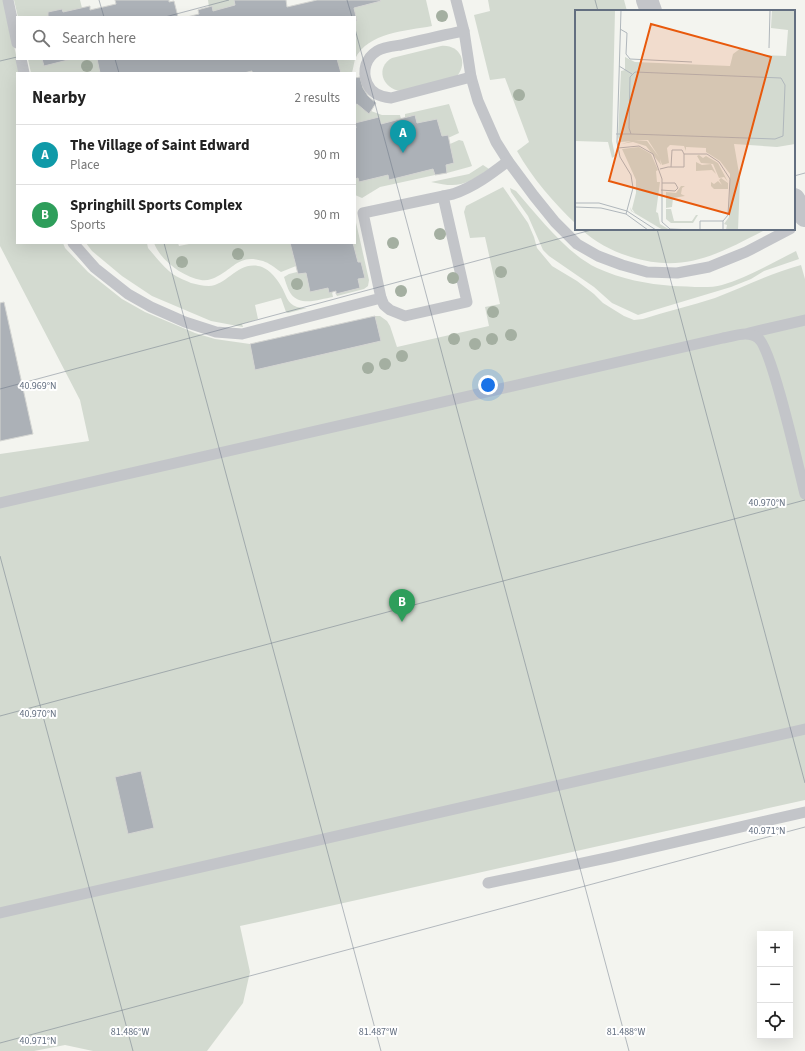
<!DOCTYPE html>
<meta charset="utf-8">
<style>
body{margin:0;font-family:"Source Sans 3",sans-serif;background:#f2f2f2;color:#222}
.controls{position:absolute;right:12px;bottom:12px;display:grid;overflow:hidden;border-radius:0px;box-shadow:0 4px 16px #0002}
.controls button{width:36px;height:36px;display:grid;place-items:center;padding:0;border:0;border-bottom:1px solid #e0e0e0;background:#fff;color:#222;font:20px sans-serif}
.you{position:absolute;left:488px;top:385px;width:14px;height:14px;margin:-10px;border:3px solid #fff;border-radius:50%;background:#1a73e8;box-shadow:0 0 0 6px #1a73e833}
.badge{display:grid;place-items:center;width:26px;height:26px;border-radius:50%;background:#1a73e8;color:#fff;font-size:13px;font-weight:700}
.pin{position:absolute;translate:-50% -33px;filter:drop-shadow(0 1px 2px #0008)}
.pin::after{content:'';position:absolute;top:21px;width:14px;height:12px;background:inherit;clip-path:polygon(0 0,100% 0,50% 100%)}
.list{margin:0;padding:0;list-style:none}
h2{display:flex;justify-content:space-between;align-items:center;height:52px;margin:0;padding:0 16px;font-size:17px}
h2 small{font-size:13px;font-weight:400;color:#767676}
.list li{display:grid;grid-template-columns:26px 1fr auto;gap:12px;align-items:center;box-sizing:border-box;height:60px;padding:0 16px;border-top:1px solid #e0e0e0}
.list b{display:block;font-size:15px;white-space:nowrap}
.list p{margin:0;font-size:13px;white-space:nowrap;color:#767676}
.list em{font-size:13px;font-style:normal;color:#767676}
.icon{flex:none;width:22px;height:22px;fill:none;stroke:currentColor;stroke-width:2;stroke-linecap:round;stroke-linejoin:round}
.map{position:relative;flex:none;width:805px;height:1051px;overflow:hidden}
.search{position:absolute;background:#fff;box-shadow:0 4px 16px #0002;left:16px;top:16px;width:340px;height:44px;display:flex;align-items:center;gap:10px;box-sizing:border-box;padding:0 14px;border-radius:0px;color:#767676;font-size:15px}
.panel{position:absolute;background:#fff;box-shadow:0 4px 16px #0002;left:16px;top:72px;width:340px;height:172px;border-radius:0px}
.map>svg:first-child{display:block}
.green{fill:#d3dad0}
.building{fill:#acb1b7;stroke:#d4d5d2}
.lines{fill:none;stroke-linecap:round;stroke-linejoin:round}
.lane{stroke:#c3c5c9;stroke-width:11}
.street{stroke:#c3c5c9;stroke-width:22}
.tree{fill:#a4afa1}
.ticks{fill:none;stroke:#636f80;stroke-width:1;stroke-opacity:0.45}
.inset-road{fill:none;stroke:#b0b7bc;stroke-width:1}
.view{fill:#e8590c;fill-opacity:0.15;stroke:#e8590c;stroke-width:2}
.inset-edge{fill:none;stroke:#636f80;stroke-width:2}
.ticks-label{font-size:10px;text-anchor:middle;fill:#636f80;stroke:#fff;stroke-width:4;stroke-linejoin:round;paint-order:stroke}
</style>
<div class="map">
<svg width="805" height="1051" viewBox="0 0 805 1051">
<rect width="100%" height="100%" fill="#f3f4ef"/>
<g class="green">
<path d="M0 0H4L20 73H17V243H63L65 248 88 272 122 299 145 312 195 333 215 339 250 344 255 370 381 341 375 316H380L387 321 390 326 397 347 489 326 485 307 500 304 485 237 470 238 464 212 466 206 503 187 528 223 534 237 537 248 552 266 577 281 594 294 603 303 624 316 634 320 643 319C667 311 691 306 715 298 744 287 771 273 801 265L805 279V800L240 926 250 972 243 1003 207 1051H93L65 1045 34 1051H0V454L89 441 80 400 0 246Z"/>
<polygon points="14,0 80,0 82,8 63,12 62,9 48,12 48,16 42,17 18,17"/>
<polygon points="208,0 234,0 235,5 213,11 212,6 209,7"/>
<path d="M380 0H426L432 26C406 31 368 32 355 59V21H356L354 8 381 1Z"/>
<path d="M488 0H624L627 11H576V224C554 203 532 178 517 151L529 142 505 78 490 80 474 15 490 11Z"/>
<path d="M441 46C459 44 469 62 457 76L401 91C382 89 375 67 392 58Z"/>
<polygon points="28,59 42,59 44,66 72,59 97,59 100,73 31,73"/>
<polygon points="337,59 355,59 352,73 341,73"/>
<polygon points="357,104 369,113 371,111 382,115 400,115 401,119 381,124 379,117 355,123 356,128 355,128 355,105"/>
<polygon points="449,104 459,133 448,138 447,135 442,136 437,119 417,123 415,115 405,118 405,114"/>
<polygon points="459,140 463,141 472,166 469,167 447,173 446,165 454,163 450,144"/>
<path d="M483 165 489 169C466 184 460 189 431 182L469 174Z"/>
<polygon points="433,169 435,175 380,187 362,198 355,195 355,179 358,178 359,182 388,175 389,180"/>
<path d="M510 188 516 191C538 216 567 254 597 268 621 279 647 284 673 286 687 286 708 289 722 285 748 277 772 263 796 251L799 259 764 271 751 279 731 287 638 315 612 303 594 287 549 256 543 250 528 216 511 192Z"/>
<polygon points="355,218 369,280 368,286 364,289 337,296 336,294 360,288 358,279 365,278 361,262 358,262 353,243 355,243"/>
<path d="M581 229H767C720 253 686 274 631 257 612 251 596 243 581 229Z"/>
<path d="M86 243H147L148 248C155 256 161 264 169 271 174 276 184 280 191 283 197 284 202 286 209 286 228 285 239 259 262 267 270 270 277 279 281 286 286 294 287 304 297 307 300 308 304 308 307 308L288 313 286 312 281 298 255 305 258 319 242 324 243 327 211 321 152 296 122 276 92 251Z"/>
<path d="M154 243H178L179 246 194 243H290L296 266 281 272C277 270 275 267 271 265 266 261 257 259 251 259 237 259 229 271 218 276 213 279 207 281 201 280 183 277 160 260 154 243Z"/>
<path d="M297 272 298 274 306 273 310 292 328 288 329 293 332 292 333 297C320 299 301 307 291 294 288 290 286 283 284 277L289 274Z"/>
</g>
<g class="building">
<polygon points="115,0 169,0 169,2 174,1 178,17 42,17 48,16 48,12 62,9 63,12 90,6 90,10 116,4"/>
<polygon points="234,0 286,0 287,7 317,0 380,0 381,1 354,8 357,21 355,21 355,17 187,17 199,14 198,10 201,9 212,6 213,11 235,5"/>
<polygon points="42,59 72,59 44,66"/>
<polygon points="97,59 337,59 341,73 252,73 252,71 244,73 99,73 100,73"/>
<polygon points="360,77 363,88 368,96 376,103 369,114 357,104 355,105 355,78"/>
<polygon points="415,115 417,123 437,119 442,136 448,135 454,163 446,165 447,173 435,175 433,169 389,180 388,175 359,182 358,178 355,179 355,128 356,128 355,123 379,117 381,124"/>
<polygon points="290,243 353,243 358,262 361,262 365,278 358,279 360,288 336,294 336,291 329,293 328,288 310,292 306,273 298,274"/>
<polygon points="4,302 33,434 0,441 0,303"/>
<polygon points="375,316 381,341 255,370 250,344"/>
<polygon points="141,771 154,828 128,834 115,777"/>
</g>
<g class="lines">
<g class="lane">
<polyline points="8,0 17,43"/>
<polyline points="456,0 464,31 471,77 478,101 496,142 508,161 534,196 555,222 577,244 598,256 622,265 647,272 677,273 709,267 746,252 790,229"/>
<path d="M464 31C443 35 422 40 401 45 394 46 383 47 377 51 366 58 362 70 367 83 371 93 380 97 391 98L471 77"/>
<polyline points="21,59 24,73"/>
<path d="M73 243 95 268 128 294 151 307 185 322 216 332 242 334 381 298 363 213 453 194C474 187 491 174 508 161"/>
<polyline points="381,298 384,305 390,310 405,316 467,302 443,196"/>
<polyline points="749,333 805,320"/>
<path d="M0 503 723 338C735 336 748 330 758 338 772 348 799 470 805 494"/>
<polyline points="488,883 611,857 805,812"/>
<polyline points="0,913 805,729"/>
</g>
<g class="street">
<polyline points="647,0 651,11"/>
<polyline points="794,199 805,216"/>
</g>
</g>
<g class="tree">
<circle cx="442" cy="16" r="6"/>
<circle cx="87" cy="66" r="6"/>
<circle cx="519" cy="95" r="6"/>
<circle cx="440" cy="234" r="6"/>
<circle cx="393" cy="243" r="6"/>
<circle cx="238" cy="254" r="6"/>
<circle cx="182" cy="262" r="6"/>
<circle cx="501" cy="272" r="6"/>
<circle cx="453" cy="278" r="6"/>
<circle cx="297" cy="284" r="6"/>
<circle cx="401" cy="291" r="6"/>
<circle cx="493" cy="312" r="6"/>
<circle cx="511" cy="335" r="6"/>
<circle cx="454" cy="339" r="6"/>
<circle cx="492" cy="339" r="6"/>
<circle cx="475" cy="344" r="6"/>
<circle cx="402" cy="356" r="6"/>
<circle cx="385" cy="364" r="6"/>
<circle cx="368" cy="368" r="6"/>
</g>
<path class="ticks" d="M99 0 104 17M347 0 352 17M595 0 598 11M165 17 229 0M355 29 629 1051M115 59 119 73M0 61 17 57M794 176 805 173M657 229 805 783M164 243 381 1051M0 389 595 229M0 556 133 1051M0 716 805 500M0 1043 805 827"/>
<g transform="translate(575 10)">
<rect width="220" height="220" fill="#f3f4ef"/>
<path d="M0 0H40L37 131 40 146 37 148 33 132 0 131ZM197 0H220V134L202 137 159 134 165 169 163 220H151L152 215 149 214 154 207 155 164 145 151 131 142V138L111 137V141L109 136 95 135 92 138 94 153 87 155 85 149 86 155 71 136 58 132 46 134 57 131H72L84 147 73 130 45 132 43 127 46 61 50 60V47L60 52 155 56 158 44 166 38 187 45 211 46 213 20 196 18ZM64 137 76 144 83 160 81 161 82 172H85L81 202 83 203 85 214 95 220H88L56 201 55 197 57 201 60 203 57 199 61 183V170L47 139ZM124 145 128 148 131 146 143 153 153 172 149 167 144 168 138 154 126 153 122 146ZM121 152 127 155 136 154 141 164 137 160 121 161ZM146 168 153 173V179H139L136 176V172L139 174 143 171 147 175 144 170ZM106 176H110L107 178 106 184 110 186 98 188 97 197 91 198V182L101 183ZM91 199H96L99 211H117L121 205H123L118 213H96L91 209Z" fill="#d3dad0"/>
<path class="inset-road" d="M46 0 42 132 45 147 56 165 58 178 51 204M45 19 52 23 51 44 55 49 117 52M194 38 195 0M44 56 57 64M60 62 206 68 210 75 208 126 200 129 56 124 54 118 55 67ZM41 124H56M43 138 64 136 78 144 87 169V212L95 219 119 220M96 157 97 140H107L109 144M85 159 93 157H109V144H132L144 152 155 169 153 205 148 211M86 180 100 181 103 178 100 173H87M0 193H24L52 201 81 220M0 197 26 198 51 204 73 220M125 220V211H148V220"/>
<path class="view" d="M76 14 196 47 154 204 34 171Z"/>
<rect width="220" height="220" class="inset-edge"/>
</g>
<g class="ticks-label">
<text x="38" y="389">40.969°N</text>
<text x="767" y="506">40.970°N</text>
<text x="38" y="717">40.970°N</text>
<text x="767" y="834">40.971°N</text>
<text x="130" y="1035">81.486°W</text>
<text x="378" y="1035">81.487°W</text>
<text x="626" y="1035">81.488°W</text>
<text x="38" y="1044">40.971°N</text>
</g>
</svg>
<div class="controls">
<button>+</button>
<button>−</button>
<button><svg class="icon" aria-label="locate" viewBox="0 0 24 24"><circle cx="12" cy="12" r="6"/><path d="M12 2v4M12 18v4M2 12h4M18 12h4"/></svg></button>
</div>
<div class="you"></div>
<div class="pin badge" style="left:403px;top:153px;background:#0f9aa8">A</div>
<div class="pin badge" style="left:402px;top:622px;background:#2e9e5b">B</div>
<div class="search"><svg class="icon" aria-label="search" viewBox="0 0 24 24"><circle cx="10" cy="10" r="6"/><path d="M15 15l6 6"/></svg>Search here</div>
<section class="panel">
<h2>Nearby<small>2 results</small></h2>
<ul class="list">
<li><span class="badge" style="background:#0f9aa8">A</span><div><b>The Village of Saint Edward</b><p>Place</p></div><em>90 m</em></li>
<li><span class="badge" style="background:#2e9e5b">B</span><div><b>Springhill Sports Complex</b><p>Sports</p></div><em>90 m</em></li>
</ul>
</section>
</div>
